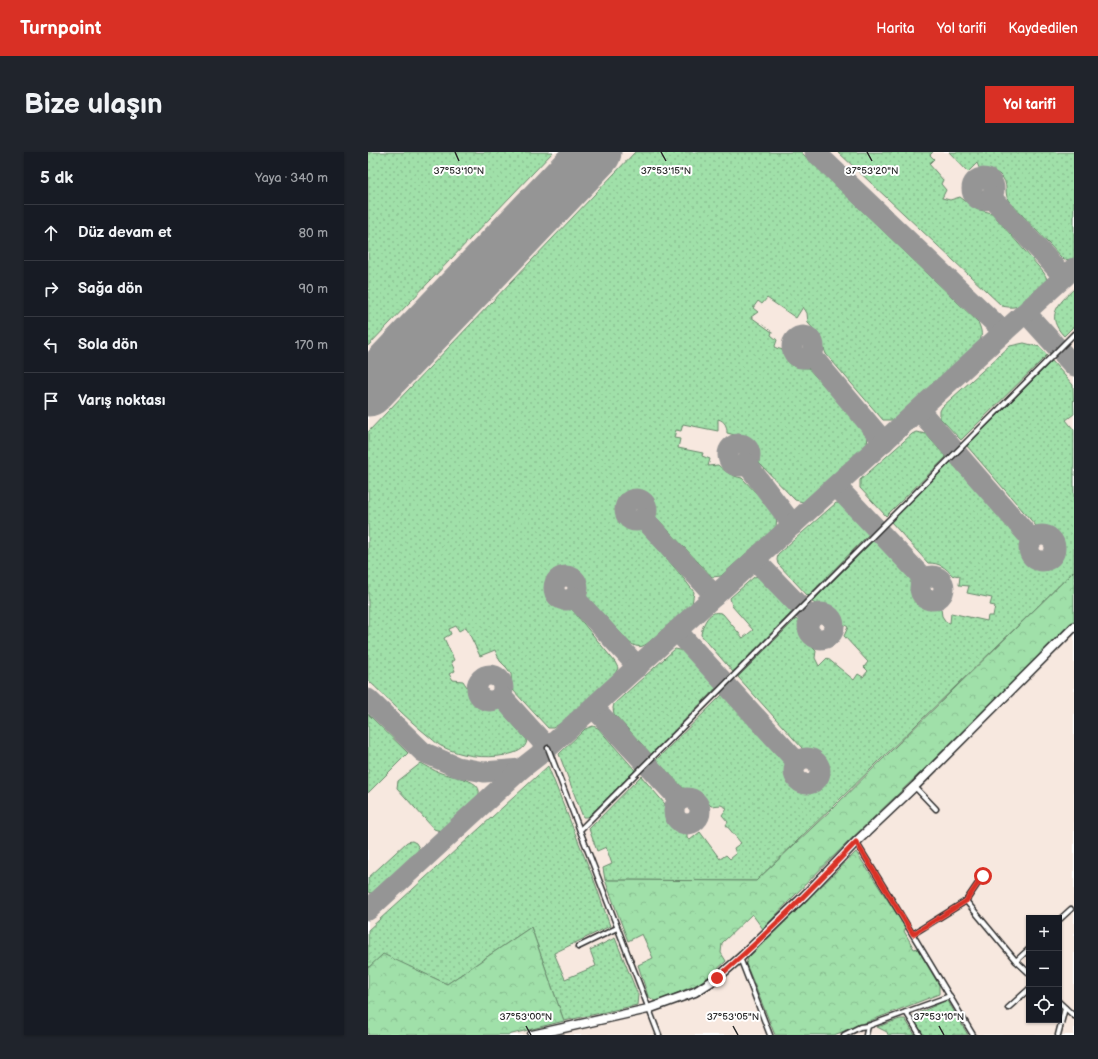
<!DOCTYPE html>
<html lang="tr">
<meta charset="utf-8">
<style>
body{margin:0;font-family:"Balsamiq Sans",sans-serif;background:#20242c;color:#f1f3f6}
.controls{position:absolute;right:12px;bottom:12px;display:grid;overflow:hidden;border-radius:0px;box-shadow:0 1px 3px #0004}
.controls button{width:36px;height:36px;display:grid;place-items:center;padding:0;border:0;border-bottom:1px solid #363941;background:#171b24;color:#f1f3f6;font:20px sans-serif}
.stop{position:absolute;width:12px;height:12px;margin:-9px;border:3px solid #d93025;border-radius:50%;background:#fff}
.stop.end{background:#d93025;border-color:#fff;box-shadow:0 1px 4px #0008}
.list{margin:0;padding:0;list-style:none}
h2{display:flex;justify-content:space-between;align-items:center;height:52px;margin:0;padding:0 16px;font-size:17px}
h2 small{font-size:13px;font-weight:400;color:#9ea1a6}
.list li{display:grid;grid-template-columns:26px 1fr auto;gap:12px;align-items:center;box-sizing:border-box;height:56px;padding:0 16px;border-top:1px solid #363941}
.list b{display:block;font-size:15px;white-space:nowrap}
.list em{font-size:13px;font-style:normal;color:#9ea1a6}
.icon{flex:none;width:22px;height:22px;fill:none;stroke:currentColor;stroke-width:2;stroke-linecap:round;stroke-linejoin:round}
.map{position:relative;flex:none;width:706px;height:883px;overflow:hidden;border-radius:0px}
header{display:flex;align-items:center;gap:24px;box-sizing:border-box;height:56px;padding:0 20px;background:#d93025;color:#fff}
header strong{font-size:19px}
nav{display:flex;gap:22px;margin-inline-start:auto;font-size:14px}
.intro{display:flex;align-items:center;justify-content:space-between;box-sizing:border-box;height:96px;padding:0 24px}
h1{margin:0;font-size:28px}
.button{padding:10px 18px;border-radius:0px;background:#d93025;color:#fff;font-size:14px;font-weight:700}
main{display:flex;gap:24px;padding:0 24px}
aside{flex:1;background:#171b24;border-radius:0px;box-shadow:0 1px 3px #0004}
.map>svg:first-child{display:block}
.built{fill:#f7e8df;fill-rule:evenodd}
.grass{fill:url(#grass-dots);stroke:#66866a}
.forest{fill:url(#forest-crowns);stroke:#66866a}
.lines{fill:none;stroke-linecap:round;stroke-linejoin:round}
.taxiway{stroke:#959595;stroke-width:21}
.runway{stroke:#959595;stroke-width:53}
.service-casing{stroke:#2b2b2b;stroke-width:7}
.minor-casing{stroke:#2b2b2b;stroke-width:11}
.service{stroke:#fff;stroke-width:4}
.minor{stroke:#fff;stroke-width:8}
.route{stroke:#d93025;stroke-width:5}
.ticks{fill:none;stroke:#2b2b2b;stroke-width:1.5}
.ticks-label{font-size:10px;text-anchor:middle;fill:#2b2b2b;stroke:#fff;stroke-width:4;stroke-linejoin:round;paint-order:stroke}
</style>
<header>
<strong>Turnpoint</strong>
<nav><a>Harita</a><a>Yol tarifi</a><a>Kaydedilen</a></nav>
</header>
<div class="intro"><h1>Bize ulaşın</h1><a class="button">Yol tarifi</a></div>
<main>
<aside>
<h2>5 dk<small>Yaya · 340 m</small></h2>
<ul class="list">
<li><svg class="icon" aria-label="ahead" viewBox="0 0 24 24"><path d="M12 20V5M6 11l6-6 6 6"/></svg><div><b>Düz devam et</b></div><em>80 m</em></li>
<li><svg class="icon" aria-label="right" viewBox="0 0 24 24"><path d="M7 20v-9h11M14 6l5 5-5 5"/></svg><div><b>Sağa dön</b></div><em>90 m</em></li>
<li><svg class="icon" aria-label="left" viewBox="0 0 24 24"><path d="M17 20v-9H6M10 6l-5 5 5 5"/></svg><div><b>Sola dön</b></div><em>170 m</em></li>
<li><svg class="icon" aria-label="arrive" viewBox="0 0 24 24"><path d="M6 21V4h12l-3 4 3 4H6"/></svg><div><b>Varış noktası</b></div></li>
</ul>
</aside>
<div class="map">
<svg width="706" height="883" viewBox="0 0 706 883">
<defs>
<pattern id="grass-dots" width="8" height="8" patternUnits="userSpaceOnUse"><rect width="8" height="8" fill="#a0e0a9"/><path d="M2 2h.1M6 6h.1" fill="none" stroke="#8ac092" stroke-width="1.8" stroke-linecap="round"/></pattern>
<pattern id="forest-crowns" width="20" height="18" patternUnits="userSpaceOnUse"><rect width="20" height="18" fill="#a0e0a9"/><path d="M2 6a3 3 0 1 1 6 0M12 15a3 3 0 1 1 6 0" fill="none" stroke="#8ac092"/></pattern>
</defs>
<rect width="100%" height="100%" fill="#fff"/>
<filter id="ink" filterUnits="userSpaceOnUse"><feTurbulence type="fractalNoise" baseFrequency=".025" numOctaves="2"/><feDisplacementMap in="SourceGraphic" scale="8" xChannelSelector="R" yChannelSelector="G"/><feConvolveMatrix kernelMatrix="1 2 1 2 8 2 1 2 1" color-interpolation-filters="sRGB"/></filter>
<g filter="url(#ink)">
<path class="built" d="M0 0H706V883H0ZM661 766H691V868H661Z"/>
<g class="grass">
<polygon points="0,0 185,0 0,194"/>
<path d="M267 0H433L610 170C614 179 615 184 610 193L525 268H515L458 202 451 183 440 171 439 161 435 155 428 166 399 146 394 152 390 149 385 156 390 160 383 165 404 180 403 183 409 188 407 194 408 196 415 198C419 213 425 216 440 216L500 283 499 294 435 350 427 348 391 311V300L389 294 384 289 375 285 359 281C359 274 357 269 350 267V279L315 272 313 279 308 278 306 286 312 287 310 296 335 301 334 304 342 307 340 314 350 313C358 320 363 324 374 326L409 363 408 375 353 424 344 425 286 363C290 346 274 337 259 344L258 342 252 348 253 350 249 356C250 371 257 377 272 376L313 423 326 440 324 452 281 490C274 496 270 496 262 491L216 442 215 433 210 422 203 419 195 418 189 421 187 419 181 424 183 427C175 445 184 453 202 455L247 510 250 516 247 522 198 568 185 576H180L144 537 143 522 139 516 132 509 127 498 112 504 98 475 91 479 88 474 81 477 83 482 76 486 86 508 83 510 87 519 81 522 85 528 95 529C105 544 108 551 127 552L159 588C158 598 147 601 138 603 117 607 92 604 73 594 68 591 63 586 58 582 38 566 19 546 0 528V280Z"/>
<path d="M470 0H565L562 3 566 7 561 12 575 28 573 32 578 38 574 46 582 48 592 45 608 57 624 61 676 121 679 127C674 135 660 151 650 154 645 156 639 155 634 154Z"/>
<path d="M581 0H706V106L704 107 696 108 693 105 640 48C638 43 638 39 638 34 636 21 624 17 612 18L609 11 600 20Z"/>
<path d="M706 137V174L696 184C677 164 690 152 706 137Z"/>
<polygon points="656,191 672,195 679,203 593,288 572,266 572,259 574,255 642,194"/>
<path d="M684 209 705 233 706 262 698 268 706 278V419L388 729 237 728 235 716 244 712 238 695 229 699 221 677 273 624 297 652 298 665 302 672 311 678 319 680V686L322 688 332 680 352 707 358 703 362 707 368 702 366 696 373 691 358 673 360 670 354 663 359 656 353 653 343 654 333 643 324 638 315 636 288 608 355 542 420 614C420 629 433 643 448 633L450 635 455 630 454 627C465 611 450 601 434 600V596L370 525 428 467 433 471 431 477 438 489 448 499 447 506 451 514 459 506 486 528 490 522 495 525 500 519 496 515 500 510 476 484 480 475 477 473H474C472 464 468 455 457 454 451 453 449 453 444 450L507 387 543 427 545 442 549 447 560 453 573 457 574 464 578 470 582 471 583 461 619 469 620 464H625L627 454 622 453 624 446 599 441 601 434 591 433 592 424 586 423 585 424C577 415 572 411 560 411L523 370 583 310 655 391C656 394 656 399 657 402 660 413 674 414 683 411L685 412 690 406 689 404C696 395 693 383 682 379 677 377 673 378 668 379L666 376 668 374 599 294Z"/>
<polygon points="548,280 558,282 578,305 518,364 492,336 492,328 544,282"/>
<polygon points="468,351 476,352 502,381 440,444 410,412 409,408 410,402"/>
<path d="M391 424 424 460 365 520 333 483C334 473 342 455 355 462L375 486 385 478 364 454 362 446 386 425Z"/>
<polygon points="307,497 317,499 349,535 283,602 246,562 245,556 246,552"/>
<polygon points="0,562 40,601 0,641"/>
<polygon points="225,574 230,576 267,618 220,665 215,665 191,602 217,577"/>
<path d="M53 611C59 614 66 619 73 621 83 625 118 627 110 645 106 654 84 670 76 678L72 679 66 677 29 636 30 629Z"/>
<polygon points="180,614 227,731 242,774 186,801 197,827 228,814 222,798 247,786 270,843 269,853 196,869 163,775 79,832 15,803 0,816 0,778"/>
<polygon points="44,689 48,691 52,698 49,703 9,739 3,741 0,740 0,726 39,690"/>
<polygon points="577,849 580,849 600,883 555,883 546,867 546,863"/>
<polygon points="532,867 537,867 547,883 520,883 519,880 509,875"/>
</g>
<g class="forest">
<path d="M706 419V468L701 474C651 523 602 572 552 621 499 672 445 722 395 777L384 762 354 791 353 801 358 809 343 823 328 833 288 850 280 844 270 813 285 806 274 782 260 789 237 728 388 729 465 656Z"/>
<polygon points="488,700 538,776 536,779 546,797 549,796 571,833 571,842 466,883 407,883 378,812 380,806"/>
<polygon points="163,775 196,869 140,883 0,883 0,816 15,802 79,832"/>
</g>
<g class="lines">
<g class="taxiway">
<polyline points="447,0 636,180"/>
<circle cx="615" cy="37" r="11"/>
<polyline points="623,45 696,125"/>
<polyline points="658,161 706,214"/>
<circle cx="435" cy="195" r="11"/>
<polyline points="443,203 516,290"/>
<polyline points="551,258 664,388"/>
<circle cx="371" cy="303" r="11"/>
<polyline points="378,311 425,373"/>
<polyline points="468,334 556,427"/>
<circle cx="268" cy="358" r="11"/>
<polyline points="275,366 347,444"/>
<circle cx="674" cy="396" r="13"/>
<polyline points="387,408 443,466"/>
<circle cx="198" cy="436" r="12"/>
<circle cx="564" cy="436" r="12"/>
<polyline points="206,445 270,515"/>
<circle cx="453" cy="474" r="13"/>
<polyline points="309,479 429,610"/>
<circle cx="122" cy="536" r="13"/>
<polyline points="133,544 180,596"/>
<polyline points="0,547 55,600 89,615 116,620 153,617"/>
<polyline points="225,555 312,648"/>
<circle cx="439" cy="619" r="13"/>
<circle cx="319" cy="659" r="13"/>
<polyline points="0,758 153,617 180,596 706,116"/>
</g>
<polyline class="runway" points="0,238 227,0"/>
<defs>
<g id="service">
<polyline points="180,596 291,883"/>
<polyline points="547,635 568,657"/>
<polyline points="212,678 706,182"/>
<polyline points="488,690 527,753 605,883"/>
<polyline points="598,749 648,809 661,821"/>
<polyline points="691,768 703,757"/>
<polyline points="545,782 598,749 615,724"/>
<polyline points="210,795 249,776"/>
<polyline points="372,806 402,883"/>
<polyline points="648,809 661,797"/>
<polyline points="691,850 706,864"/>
<polyline points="640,856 661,837"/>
<polyline points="538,860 552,883"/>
<polyline points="476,883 492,875 500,874 582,844"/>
<polyline points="498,883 500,874"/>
<polyline points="690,883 697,856"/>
</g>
<polyline id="minor" points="164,883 280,857 327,840 349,826 372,806 436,744 488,690 547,634 706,475"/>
</defs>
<use href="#service" class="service-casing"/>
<use href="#minor" class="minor-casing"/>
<use href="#service" class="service"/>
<use href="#minor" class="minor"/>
</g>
</g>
<g class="lines" filter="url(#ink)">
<path class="route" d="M349 826C398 784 443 737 488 690L545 782 598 749 615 724"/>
</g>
<path class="ticks" d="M87 0 91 9M293 0 298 9M499 0 504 9M158 874 163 883M365 874 370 883M571 874 576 883"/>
<g class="ticks-label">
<text x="91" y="22">37°53'10"N</text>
<text x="298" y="22">37°53'15"N</text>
<text x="504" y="22">37°53'20"N</text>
<text x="158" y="868">37°53'00"N</text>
<text x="365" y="868">37°53'05"N</text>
<text x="571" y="868">37°53'10"N</text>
</g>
</svg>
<div class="controls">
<button>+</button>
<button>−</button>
<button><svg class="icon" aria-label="locate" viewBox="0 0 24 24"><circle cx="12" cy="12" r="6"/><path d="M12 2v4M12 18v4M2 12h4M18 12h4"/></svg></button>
</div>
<div class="stop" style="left:615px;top:724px"></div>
<div class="stop end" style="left:349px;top:826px"></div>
</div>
</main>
